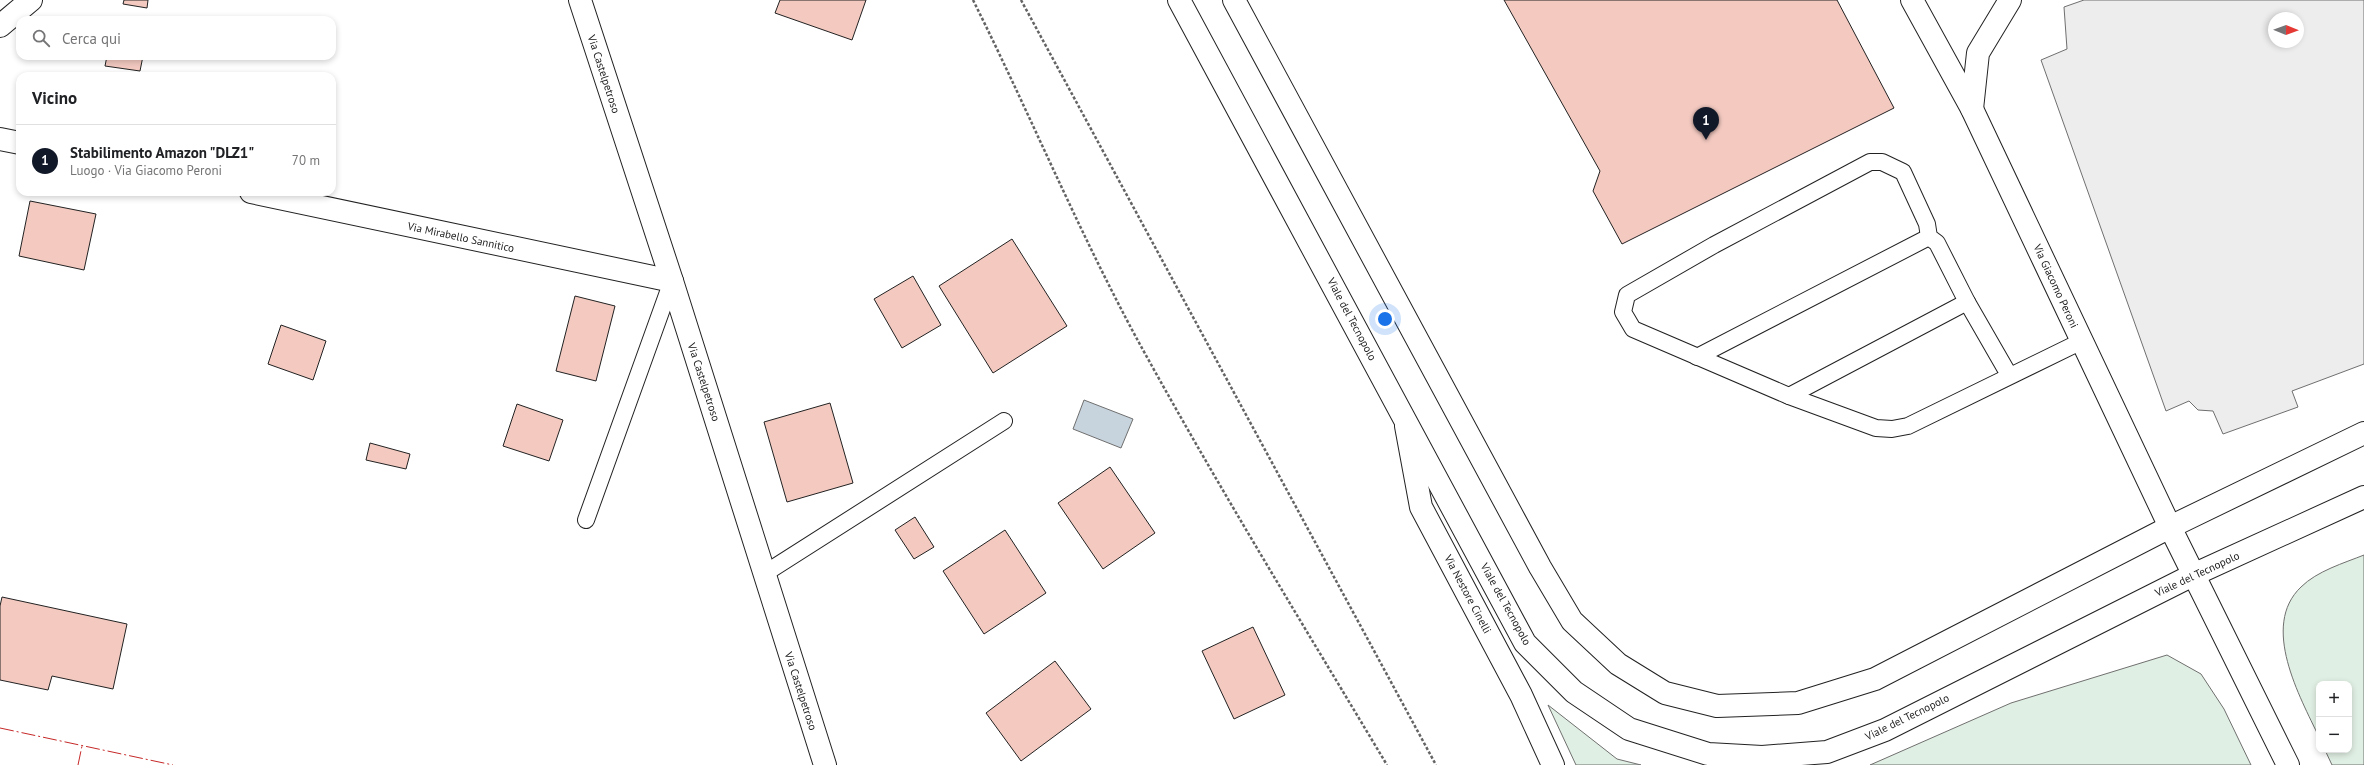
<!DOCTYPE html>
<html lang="it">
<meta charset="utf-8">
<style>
body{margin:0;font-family:"PT Sans",sans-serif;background:#f2f2f2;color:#202124}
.controls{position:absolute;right:12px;bottom:12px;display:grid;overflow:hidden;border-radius:8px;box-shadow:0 2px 6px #0003}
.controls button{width:36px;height:36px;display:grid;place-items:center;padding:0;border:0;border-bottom:1px solid #e0e0e0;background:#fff;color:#202124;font:20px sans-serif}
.compass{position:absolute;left:2268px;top:12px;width:36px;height:36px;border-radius:50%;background:#fff;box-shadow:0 2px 6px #0003;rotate:91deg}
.you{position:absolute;left:1385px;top:319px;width:14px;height:14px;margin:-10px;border:3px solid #fff;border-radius:50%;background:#1a73e8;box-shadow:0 0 0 6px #1a73e833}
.badge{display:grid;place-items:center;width:26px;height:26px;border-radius:50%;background:#111827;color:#fff;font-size:13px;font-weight:700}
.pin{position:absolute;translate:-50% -33px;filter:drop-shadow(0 1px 2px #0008)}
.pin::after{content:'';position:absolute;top:21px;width:14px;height:12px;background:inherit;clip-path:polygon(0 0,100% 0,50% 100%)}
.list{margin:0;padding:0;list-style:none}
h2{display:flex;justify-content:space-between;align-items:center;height:52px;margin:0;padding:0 16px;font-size:17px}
h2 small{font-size:13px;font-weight:400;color:#757577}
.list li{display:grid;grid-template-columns:26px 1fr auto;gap:12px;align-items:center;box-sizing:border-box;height:72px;padding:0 16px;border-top:1px solid #e0e0e0}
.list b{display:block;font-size:15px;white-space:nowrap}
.list p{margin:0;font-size:13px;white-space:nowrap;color:#757577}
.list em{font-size:13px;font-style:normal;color:#757577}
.icon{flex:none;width:22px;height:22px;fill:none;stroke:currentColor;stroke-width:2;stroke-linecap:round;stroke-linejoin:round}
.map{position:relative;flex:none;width:2364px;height:765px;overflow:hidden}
.search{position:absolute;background:#fff;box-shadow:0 2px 6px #0003;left:16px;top:16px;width:320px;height:44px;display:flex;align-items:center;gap:10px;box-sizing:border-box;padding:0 14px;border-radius:12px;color:#757577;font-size:15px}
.panel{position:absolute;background:#fff;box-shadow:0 2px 6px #0003;left:16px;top:72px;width:320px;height:124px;border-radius:12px}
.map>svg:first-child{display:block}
.green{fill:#e0efe3;stroke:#6f6f6f}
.parking{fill:#ededed;stroke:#6f6f6f;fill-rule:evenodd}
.water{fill:#c7d3dd;stroke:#6f6f6f}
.building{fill:#f3c9c0;stroke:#222}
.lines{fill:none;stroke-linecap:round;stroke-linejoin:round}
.lane-casing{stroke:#222;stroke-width:18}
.street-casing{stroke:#222;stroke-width:24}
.secondary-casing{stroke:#222;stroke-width:24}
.path{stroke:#646464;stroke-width:2.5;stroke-dasharray:3 2;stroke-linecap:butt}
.lane{stroke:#fff;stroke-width:16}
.street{stroke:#fff;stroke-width:22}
.secondary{stroke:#fff;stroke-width:22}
.power{stroke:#c62828;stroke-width:1;stroke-dasharray:14 3 2 3;stroke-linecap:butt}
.labels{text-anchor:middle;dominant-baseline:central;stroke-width:3;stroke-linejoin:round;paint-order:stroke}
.street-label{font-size:11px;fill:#222;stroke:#fff}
</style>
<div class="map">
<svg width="2364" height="765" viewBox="0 0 2364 765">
<rect width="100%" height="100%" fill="#fff"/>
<g class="green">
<path d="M2364 555V765H2332L2325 750H2349V684H2319V737C2300 697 2260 626 2301 587 2317 571 2344 563 2364 555Z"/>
<polygon points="2167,655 2201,674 2224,709 2251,765 1870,765 2011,703"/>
<polygon points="1548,705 1617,759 1641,765 1576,765"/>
</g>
<path class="parking" d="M2084 0H2364V364L2292 391 2298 407 2223 434 2213 411 2198 410 2189 401 2166 411 2041 60 2067 49 2064 7ZM2274 18H2298V42H2274Z"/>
<polygon class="water" points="1084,400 1133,419 1121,448 1073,429"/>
<g class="building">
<polygon points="124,0 148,0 147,8 123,4"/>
<polygon points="780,0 866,0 852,40 775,13"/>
<polygon points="1504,0 1837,0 1894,108 1622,244 1593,191 1600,171"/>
<polygon points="107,56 143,56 140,71 105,66"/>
<polygon points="30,201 96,214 84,270 19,256"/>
<polygon points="1012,239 1067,326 993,373 939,286"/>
<polygon points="913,276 941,325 902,348 874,299"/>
<polygon points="575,296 615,306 596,381 556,371"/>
<polygon points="281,325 326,341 313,380 268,364"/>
<polygon points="830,403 853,483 787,502 764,422"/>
<polygon points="517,404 563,420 549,461 503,446"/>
<polygon points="370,443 410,454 406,469 366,460"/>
<polygon points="1110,467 1155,533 1103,569 1058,503"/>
<polygon points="915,517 934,547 914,559 895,530"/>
<polygon points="1005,530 1046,593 984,634 943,571"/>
<polygon points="2,597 127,624 113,689 52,676 48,690 0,680 0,606"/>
<polygon points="1253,627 1285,695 1234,719 1202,651"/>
<polygon points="1055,661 1091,709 1021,761 986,713"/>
</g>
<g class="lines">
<defs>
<g id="lane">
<polyline points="1697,357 1929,237"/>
<polyline points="2009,375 1967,302 1937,243 1929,237 1927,224 1903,172 1882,162 1870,162 1714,245 1627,295 1623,312 1633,329 1789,396 1876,428 1892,429 1908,426 2082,341"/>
<polyline points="1789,396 1967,302"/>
<polyline points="586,520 672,281"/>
<polyline points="764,574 1004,421"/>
</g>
<g id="street">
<polyline points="580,0 672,281 825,765"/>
<polyline points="1912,0 1972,109 2170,527 2288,765"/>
<polyline points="0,26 31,0"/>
<polyline points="1972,109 1978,53 2010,0"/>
<polyline points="0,139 20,143"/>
<polyline points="251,192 672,281"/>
<polyline points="1406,426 1421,507 1521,695 1553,765"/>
</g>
<g id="secondary">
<polyline points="1179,0 1525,643 1574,692 1629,729 1708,754 1762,757 1827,752 1885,730 2193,575 2364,497"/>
<polyline points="1234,0 1540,567 1572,621 1618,664 1665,693 1717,706 1798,703 1875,679 2170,527 2364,433"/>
</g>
</defs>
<use href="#lane" class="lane-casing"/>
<use href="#street" class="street-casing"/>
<use href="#secondary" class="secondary-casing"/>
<g class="path">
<path d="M973 0C1029 112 1077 228 1137 339 1216 483 1302 623 1387 765"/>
<polyline points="1021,0 1436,765"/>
</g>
<use href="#lane" class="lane"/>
<use href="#street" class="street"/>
<use href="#secondary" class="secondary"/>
<g class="power">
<polyline points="0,728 173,765"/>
<polyline points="78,765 82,746"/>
</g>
</g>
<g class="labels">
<g class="street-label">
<text transform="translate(604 74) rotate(72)">Via Castelpetroso</text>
<text transform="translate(461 237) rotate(12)">Via Mirabello Sannitico</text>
<text transform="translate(2056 286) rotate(65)">Via Giacomo Peroni</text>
<text transform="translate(1352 319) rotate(62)">Viale del Tecnopolo</text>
<text transform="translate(704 382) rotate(72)">Via Castelpetroso</text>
<text transform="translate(2197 574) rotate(-25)">Viale del Tecnopolo</text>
<text transform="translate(1468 594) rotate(62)">Via Nestore Cinelli</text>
<text transform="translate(1506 604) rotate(61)">Viale del Tecnopolo</text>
<text transform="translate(801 691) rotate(72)">Via Castelpetroso</text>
<text transform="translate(1907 717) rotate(-26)">Viale del Tecnopolo</text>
</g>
</g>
</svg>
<div class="controls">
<button>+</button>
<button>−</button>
</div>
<svg class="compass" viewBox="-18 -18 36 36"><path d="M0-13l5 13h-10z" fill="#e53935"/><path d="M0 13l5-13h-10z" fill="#757577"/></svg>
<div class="you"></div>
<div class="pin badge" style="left:1706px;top:140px">1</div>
<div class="search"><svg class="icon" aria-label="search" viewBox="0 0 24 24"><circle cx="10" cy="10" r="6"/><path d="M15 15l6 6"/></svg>Cerca qui</div>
<section class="panel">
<h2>Vicino<small></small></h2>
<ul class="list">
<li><span class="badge">1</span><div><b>Stabilimento Amazon &quot;DLZ1&quot;</b><p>Luogo · Via Giacomo Peroni</p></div><em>70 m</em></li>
</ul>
</section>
</div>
